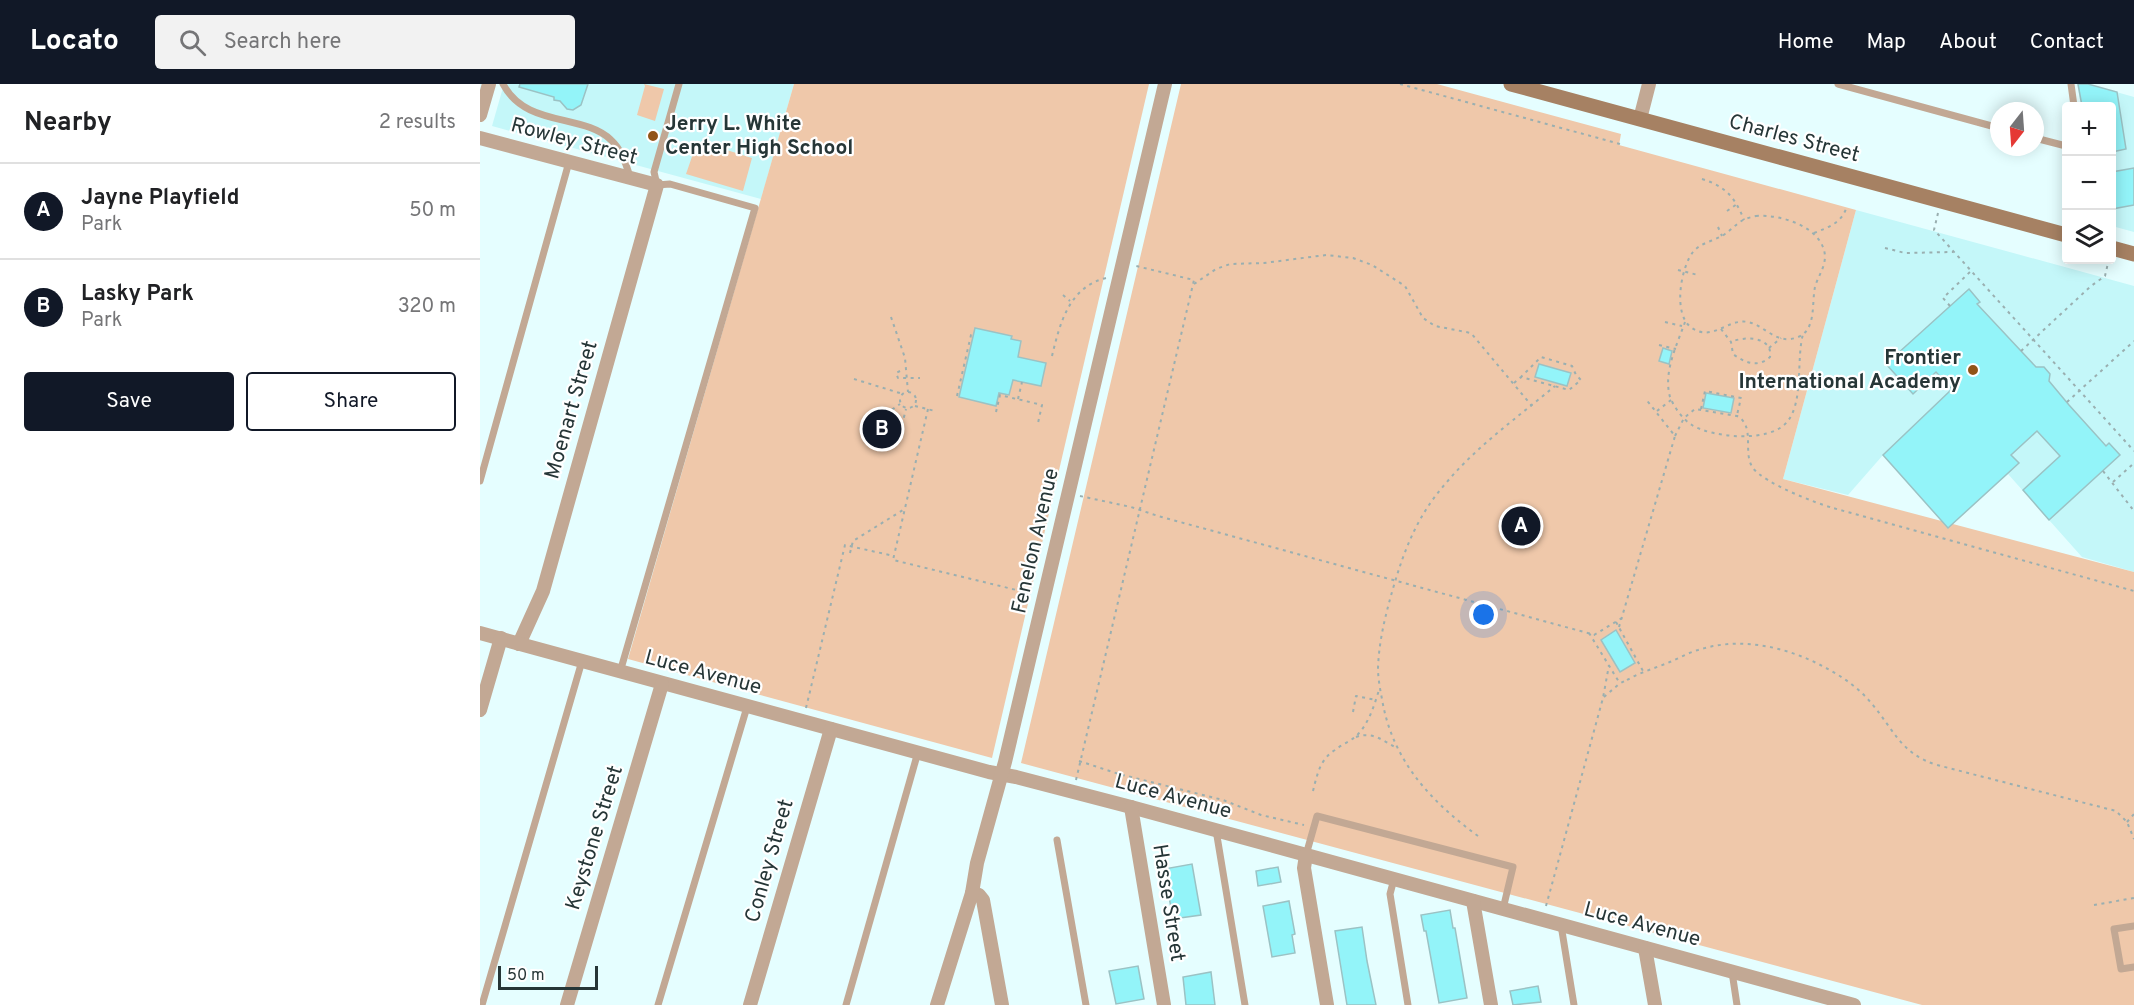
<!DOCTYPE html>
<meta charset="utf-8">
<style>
body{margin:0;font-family:Overpass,sans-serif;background:#f2f2f2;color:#202124}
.controls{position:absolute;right:18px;top:18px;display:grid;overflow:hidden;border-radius:6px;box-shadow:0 3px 15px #0003}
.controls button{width:54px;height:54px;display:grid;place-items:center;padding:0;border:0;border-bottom:2px solid #e0e0e0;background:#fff;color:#202124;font:30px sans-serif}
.compass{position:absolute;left:1510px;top:18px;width:54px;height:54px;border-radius:50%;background:#fff;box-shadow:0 3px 15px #0003;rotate:197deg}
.scale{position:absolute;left:18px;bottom:15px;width:100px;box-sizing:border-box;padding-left:6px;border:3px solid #263637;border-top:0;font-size:16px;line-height:21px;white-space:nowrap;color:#263637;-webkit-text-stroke:4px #fff;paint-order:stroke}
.you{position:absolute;left:1004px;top:531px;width:21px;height:21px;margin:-15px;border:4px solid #fff;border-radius:50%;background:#1a73e8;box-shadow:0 0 0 9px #1a73e833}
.badge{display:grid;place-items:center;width:39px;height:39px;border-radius:50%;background:#111827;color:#fff;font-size:20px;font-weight:700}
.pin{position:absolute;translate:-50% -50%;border:3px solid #fff;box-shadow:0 2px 6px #0006}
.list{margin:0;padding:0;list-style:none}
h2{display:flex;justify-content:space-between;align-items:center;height:78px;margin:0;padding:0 24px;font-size:26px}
h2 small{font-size:20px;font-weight:400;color:#757577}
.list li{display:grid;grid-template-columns:39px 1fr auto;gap:18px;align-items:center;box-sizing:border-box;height:96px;padding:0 24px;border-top:2px solid #e0e0e0}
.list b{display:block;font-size:22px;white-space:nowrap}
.list p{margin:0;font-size:20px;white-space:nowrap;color:#757577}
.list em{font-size:20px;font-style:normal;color:#757577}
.actions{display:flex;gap:12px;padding:18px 24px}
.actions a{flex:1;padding:14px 0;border:2px solid #111827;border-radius:6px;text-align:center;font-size:21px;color:#111827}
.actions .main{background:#111827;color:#fff}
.icon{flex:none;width:33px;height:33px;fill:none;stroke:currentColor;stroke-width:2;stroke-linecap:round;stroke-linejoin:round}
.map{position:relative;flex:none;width:1654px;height:921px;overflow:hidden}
header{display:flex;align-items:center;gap:36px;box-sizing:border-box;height:84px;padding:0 30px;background:#111827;color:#fff}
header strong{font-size:28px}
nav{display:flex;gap:33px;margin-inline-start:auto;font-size:21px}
.search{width:420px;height:54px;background:#f2f2f2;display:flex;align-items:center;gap:15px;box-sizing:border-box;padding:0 21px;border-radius:6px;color:#757577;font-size:22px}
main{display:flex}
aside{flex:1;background:#fff}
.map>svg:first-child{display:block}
.built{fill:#c4f7f9}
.green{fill:#efc8aa}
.building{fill:#93f4f9;stroke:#9bc2c4;stroke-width:1.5}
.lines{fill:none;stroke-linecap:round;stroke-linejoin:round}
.path{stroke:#9aafb0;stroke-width:2;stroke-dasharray:3 4.5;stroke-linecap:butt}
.lane{stroke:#c2a894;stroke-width:7}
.street{stroke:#c2a894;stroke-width:14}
.secondary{stroke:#a68163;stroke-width:15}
.poi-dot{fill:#915417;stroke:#fff;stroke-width:2}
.labels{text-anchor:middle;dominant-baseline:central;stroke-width:4.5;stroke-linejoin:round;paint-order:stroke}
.poi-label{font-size:21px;font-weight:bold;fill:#263637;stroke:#fff;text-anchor:start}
.street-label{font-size:21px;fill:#263637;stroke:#fff}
</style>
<header>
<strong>Locato</strong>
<div class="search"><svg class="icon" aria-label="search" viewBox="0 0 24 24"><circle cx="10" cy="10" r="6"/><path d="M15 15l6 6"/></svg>Search here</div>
<nav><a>Home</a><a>Map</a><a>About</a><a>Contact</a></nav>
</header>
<main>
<aside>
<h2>Nearby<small>2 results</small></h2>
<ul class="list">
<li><span class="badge">A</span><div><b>Jayne Playfield</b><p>Park</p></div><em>50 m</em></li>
<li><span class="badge">B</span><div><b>Lasky Park</b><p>Park</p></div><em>320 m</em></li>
</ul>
<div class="actions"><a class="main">Save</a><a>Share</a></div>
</aside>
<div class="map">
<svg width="1654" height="921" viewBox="0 0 1654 921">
<rect width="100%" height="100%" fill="#e5feff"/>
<g class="built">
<polygon points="24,0 314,0 281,115 12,42"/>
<polygon points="1597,0 1608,0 1654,13 1654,148 1632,142 1632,22 1601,22"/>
<polygon points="1376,126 1654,202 1654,488 1602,473 1528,390 1468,444 1403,371 1368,411 1303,395"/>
</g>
<g class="green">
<polygon points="164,0 184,5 175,37 157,31 165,2"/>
<polygon points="314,0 669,0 512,674 148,575"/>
<polygon points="701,0 957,0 1141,50 1139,61 1376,126 1303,395 1654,488 1654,921 1442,921 541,679"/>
<polygon points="234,62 272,74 263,107 206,90 215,64 232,70"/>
</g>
<g class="building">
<polygon points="40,0 108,0 101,21 93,26 87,25 80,17 74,16 74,13 39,3"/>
<polygon points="1598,0 1608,0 1637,8 1646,65 1632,68 1632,22 1602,22"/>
<polygon points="1654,84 1654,121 1632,125 1632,88"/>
<polygon points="1489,205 1500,218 1497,220 1556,283 1564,283 1570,290 1569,297 1589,321 1626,362 1629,359 1640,371 1569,436 1543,406 1580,372 1557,347 1531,371 1539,379 1468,444 1403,371 1472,305 1456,288 1433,310 1406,280"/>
<polygon points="495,244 532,252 531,255 541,257 538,273 566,279 561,302 533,296 529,311 519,309 516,322 479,313"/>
<polygon points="1183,264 1192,267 1189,280 1179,277"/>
<polygon points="1059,280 1091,289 1087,302 1055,293"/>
<polygon points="1226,309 1254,314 1251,329 1223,324"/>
<polygon points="1136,546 1155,579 1140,588 1121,556"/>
<polygon points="712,780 721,831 693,835 684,785"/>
<polygon points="798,783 801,798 778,802 776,787"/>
<polygon points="809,817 815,850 812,851 815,869 792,873 783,822"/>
<polygon points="970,826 973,844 975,844 987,914 959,919 946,847 944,847 941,831"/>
<polygon points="882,843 887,877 896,921 867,921 855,847"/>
<polygon points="658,882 664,915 636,920 629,887"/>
<polygon points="731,888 735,921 706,921 703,893"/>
<polygon points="1058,902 1061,918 1033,921 1030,907"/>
</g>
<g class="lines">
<g class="path">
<polyline points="920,0 1140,60"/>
<path d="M1222 95C1245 102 1255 113 1264 136"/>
<polyline points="1247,127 1257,120"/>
<polyline points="1458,129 1454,146 1456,148 1654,367"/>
<path d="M1276 132C1301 130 1343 143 1345 172 1345 184 1338 192 1335 203 1331 222 1338 252 1310 255 1294 257 1283 241 1268 238 1248 234 1233 258 1212 244 1192 231 1201 183 1213 168 1221 158 1235 157 1245 150 1251 146 1256 140 1263 136 1267 134 1272 133 1276 132Z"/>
<polyline points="1238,143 1242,152"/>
<path d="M1334 149C1349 143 1362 139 1367 122"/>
<polyline points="1405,164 1425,169 1473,168"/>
<polyline points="1198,186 1218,191"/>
<polyline points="714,200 736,185 750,180 784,179 846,171 873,174 892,181 925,202 943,234 955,242 991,249 1052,322"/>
<polyline points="583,211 590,217"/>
<polyline points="1470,222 1463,214 1491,187"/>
<polyline points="411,233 425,274 428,308"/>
<polyline points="1185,238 1202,242"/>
<path d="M1205 238C1197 261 1183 288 1190 313 1194 323 1203 336 1212 341 1233 354 1290 359 1307 338 1324 318 1316 276 1323 250"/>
<path d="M1241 245 1251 258 1253 270C1265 279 1278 284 1290 273 1293 252 1264 252 1251 258"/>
<polyline points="1179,261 1196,265"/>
<polyline points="1289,264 1301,254"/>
<polyline points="1541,267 1611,202 1625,192 1628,179"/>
<path d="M572 272C580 239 589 203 626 194"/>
<polyline points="420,287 416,289 418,294 440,294"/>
<polyline points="374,295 423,310"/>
<polyline points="1034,299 1041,293 1089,306 1101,296 1096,291 1092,282 1061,273 1041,293"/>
<circle cx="428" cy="316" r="8"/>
<polyline points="477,312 491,251 493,251"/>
<polyline points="538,315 542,298"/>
<polyline points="1587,318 1654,257"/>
<polyline points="435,322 455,327"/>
<polyline points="448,325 413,476 553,510"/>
<polyline points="1221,325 1225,307 1261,314 1257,331"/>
<polyline points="1177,327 1191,316"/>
<polyline points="516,328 520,311 562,321 558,339"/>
<polyline points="406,330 420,320"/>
<polyline points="422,341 426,325"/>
<path d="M1195 352 1204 334 1215 325 1257 332C1276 342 1262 369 1273 384 1284 399 1335 419 1353 424L1654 507"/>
<polyline points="1623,387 1654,427"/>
<polyline points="1633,398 1654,379"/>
<polyline points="600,412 651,423 678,432 1115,551"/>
<polyline points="370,469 373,457 423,426"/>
<polyline points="1136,538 1163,587"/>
<polyline points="1139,543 1195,352 1165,314"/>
<polyline points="1109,549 1139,598"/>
<polyline points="1114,551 1142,534"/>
<path d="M1147 596C1159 589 1172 585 1185 580 1196 576 1207 569 1218 566 1261 552 1308 563 1346 584 1363 593 1380 605 1392 620 1414 646 1421 670 1457 681L1636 727 1647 738 1654 755"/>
<polyline points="1124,613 1139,600 1148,595"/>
<polyline points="326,624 365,461 414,472"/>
<polyline points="873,628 876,612 896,616"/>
<path d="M876 653C893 647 903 657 917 664"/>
<polyline points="599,677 639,690 743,716 781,731 824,741"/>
<polyline points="596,696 714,196 656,182"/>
<path d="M833 707C837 691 840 675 855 666 861 661 869 658 875 653 888 642 894 622 899 606"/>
<polyline points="1647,738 1654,730"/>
<path d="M998 752C950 717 912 676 902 615 900 605 898 594 898 584 899 557 905 533 912 508 924 466 937 432 966 399 997 362 1038 333 1075 302"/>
<polyline points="1614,821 1654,814"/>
<polyline points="1066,822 1123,614 1129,581"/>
</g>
<g class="lane">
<path d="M23 0C46 44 103 29 131 56 142 66 146 80 150 93"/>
<polyline points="1358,0 1519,44"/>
<polyline points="1591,0 1594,22"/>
<polyline points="1555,54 1586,62"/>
<polyline points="0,397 89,78"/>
<polyline points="140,588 275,124 190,100 177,101 174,88 199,0"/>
<polyline points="736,746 765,921"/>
<polyline points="577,756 606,921"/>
<polyline points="826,771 837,732 1033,783 1023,825"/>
<polyline points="914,795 910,810 928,921"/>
<polyline points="1081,841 1094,921"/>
<polyline points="1654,842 1634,845 1641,885 1654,883"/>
<polyline points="1252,888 1257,921"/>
<polyline points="2,921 102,577"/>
<polyline points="178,921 267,623"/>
<polyline points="366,921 438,668"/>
</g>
<g class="street">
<polyline points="0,31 9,0"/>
<polyline points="1160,35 1169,0"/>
<polyline points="0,54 177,101 63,507 39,560"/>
<polyline points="0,549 509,688 536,693 651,723 1374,921"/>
<polyline points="0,626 21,554"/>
<polyline points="651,723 684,921"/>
<polyline points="826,771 824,784 847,921"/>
<polyline points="492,809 499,811 503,816 522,921"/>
<polyline points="993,817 1011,921"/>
<polyline points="1165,864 1175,921"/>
<polyline points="87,921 182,600"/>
<polyline points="270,921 351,645"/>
<polyline points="457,921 492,809 497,779 525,678 685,0"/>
</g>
<g class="secondary">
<polyline points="1031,0 1586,151"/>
<polyline points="1632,164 1654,170"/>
</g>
</g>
<g class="poi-dot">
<circle cx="173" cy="52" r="6"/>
<circle cx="1493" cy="286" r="6"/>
</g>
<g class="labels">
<g class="poi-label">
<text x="185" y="40">Jerry L. White<tspan x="185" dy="24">Center High School</tspan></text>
<text x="1481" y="274" text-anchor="end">Frontier<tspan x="1481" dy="24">International Academy</tspan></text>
</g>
<g class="street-label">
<text transform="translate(1314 55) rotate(15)">Charles Street</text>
<text transform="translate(94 58) rotate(15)">Rowley Street</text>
<text transform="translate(92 326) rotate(-74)">Moenart Street</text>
<text transform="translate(556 457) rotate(-77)">Fenelon Avenue</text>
<text transform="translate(223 589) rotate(15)">Luce Avenue</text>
<text transform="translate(693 713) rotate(15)">Luce Avenue</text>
<text transform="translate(115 754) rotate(-73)">Keystone Street</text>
<text transform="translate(290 777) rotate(-74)">Conley Street</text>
<text transform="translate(688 819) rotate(81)">Hasse Street</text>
<text transform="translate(1162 841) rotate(15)">Luce Avenue</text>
</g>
</g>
</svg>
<div class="controls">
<button>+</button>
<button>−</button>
<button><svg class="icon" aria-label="layers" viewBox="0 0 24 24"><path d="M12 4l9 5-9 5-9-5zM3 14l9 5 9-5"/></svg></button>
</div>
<svg class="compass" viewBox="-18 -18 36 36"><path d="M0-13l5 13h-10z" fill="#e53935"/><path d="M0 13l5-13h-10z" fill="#757577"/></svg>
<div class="scale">50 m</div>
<div class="you"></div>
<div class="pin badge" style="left:1041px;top:442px">A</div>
<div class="pin badge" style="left:402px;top:345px">B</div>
</div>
</main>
